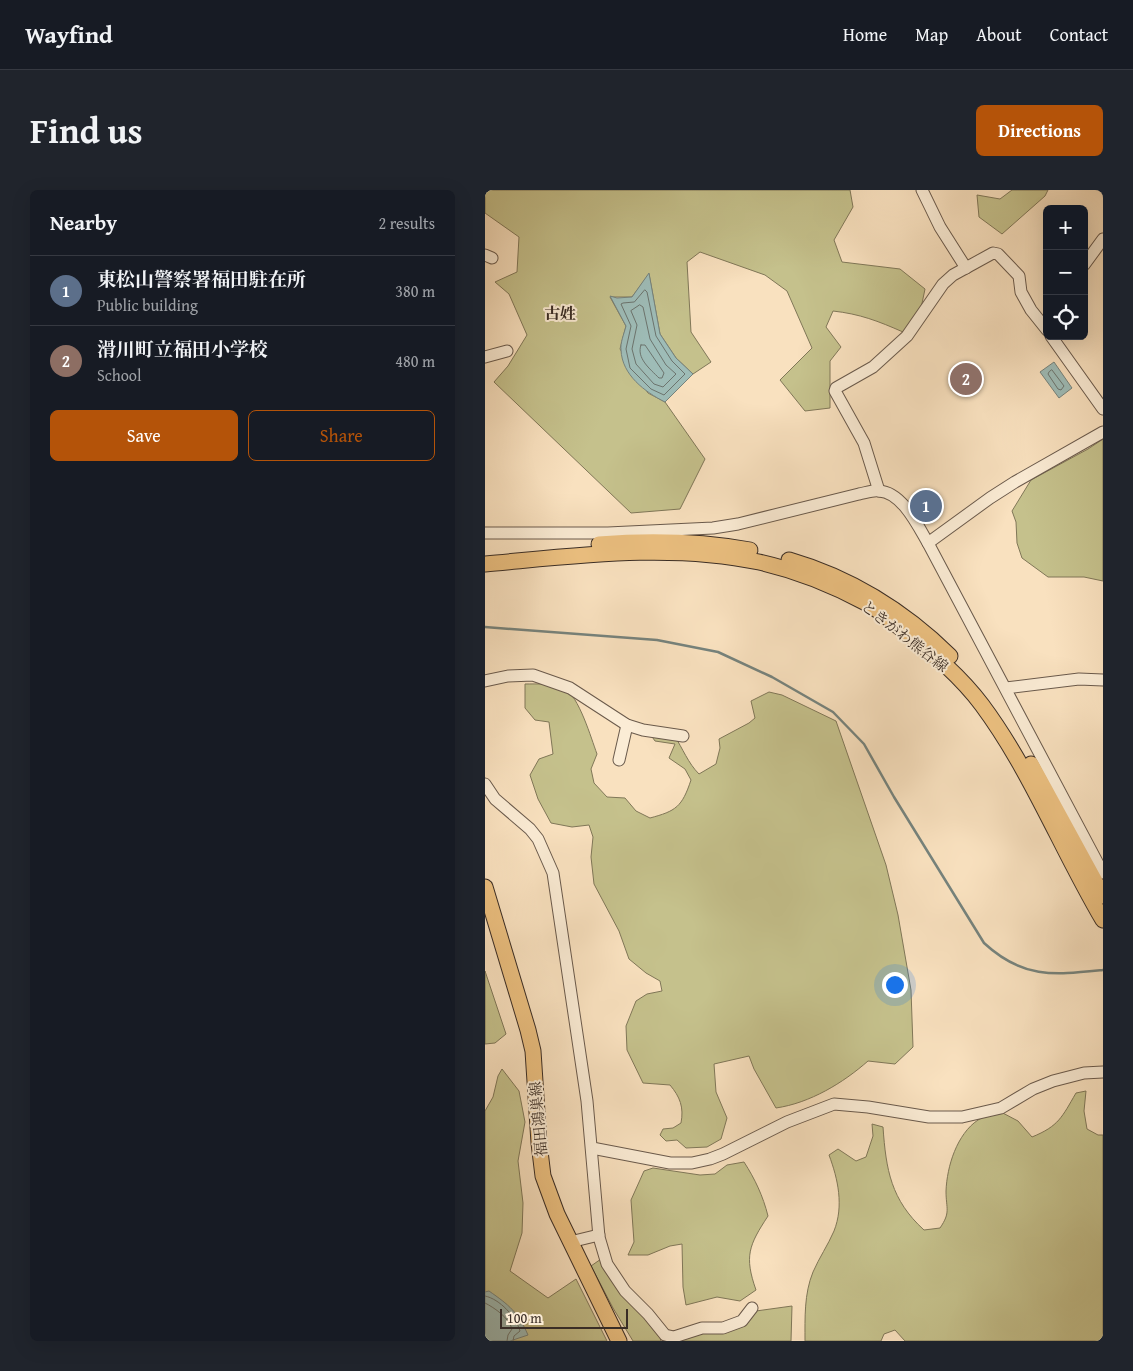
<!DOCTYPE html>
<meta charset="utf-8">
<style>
body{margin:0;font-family:"Gentium Book Plus","Noto Serif JP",serif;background:#20242c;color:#f1f3f6}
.controls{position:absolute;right:15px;top:15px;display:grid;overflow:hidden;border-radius:8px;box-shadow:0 5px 20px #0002}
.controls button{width:45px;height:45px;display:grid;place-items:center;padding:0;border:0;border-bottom:1px solid #363941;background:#171b24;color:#f1f3f6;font:25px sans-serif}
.scale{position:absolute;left:15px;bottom:12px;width:128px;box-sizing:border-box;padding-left:5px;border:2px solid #3a2d25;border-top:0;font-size:14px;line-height:18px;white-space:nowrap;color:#3a2d25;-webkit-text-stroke:4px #fbecd5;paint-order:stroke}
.you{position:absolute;left:409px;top:794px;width:18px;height:18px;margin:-12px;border:4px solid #fff;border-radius:50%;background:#1a73e8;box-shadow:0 0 0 8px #1a73e833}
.badge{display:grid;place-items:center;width:32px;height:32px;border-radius:50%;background:#b45309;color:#fff;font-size:16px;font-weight:700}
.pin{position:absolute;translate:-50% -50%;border:2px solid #fff;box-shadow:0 1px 5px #0006}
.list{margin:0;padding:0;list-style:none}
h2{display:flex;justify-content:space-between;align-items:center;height:65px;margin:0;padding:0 20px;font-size:21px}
h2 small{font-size:16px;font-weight:400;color:#9ea1a6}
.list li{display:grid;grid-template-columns:32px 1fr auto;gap:15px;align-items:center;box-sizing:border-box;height:70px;padding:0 20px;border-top:1px solid #363941}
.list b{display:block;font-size:19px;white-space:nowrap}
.list p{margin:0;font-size:16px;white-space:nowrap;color:#9ea1a6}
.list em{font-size:16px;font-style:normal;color:#9ea1a6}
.actions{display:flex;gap:10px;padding:15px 20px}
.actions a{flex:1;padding:11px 0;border:1px solid #b45309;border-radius:8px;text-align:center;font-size:18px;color:#b45309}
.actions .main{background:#b45309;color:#fff}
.icon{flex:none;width:28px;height:28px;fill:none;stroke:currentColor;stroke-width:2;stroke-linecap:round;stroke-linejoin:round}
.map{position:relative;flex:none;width:618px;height:1151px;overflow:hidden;border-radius:8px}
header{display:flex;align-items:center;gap:30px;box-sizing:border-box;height:70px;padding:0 25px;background:#171b24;border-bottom:1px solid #363941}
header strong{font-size:24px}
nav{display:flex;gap:28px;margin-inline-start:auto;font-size:18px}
.intro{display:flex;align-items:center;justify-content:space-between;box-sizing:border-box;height:120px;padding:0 30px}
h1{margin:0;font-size:35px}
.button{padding:12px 22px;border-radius:8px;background:#b45309;color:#fff;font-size:18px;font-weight:700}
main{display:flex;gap:30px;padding:0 30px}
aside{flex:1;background:#171b24;border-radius:8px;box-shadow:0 5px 20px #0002}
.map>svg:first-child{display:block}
.green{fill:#c5c18c;stroke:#807758}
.water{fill:#9ebcb7;stroke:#76837d}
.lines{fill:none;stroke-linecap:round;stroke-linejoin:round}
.shore{stroke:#6c746e;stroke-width:1}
.stream{stroke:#76837d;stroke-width:2.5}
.minor-casing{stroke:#6a5a4c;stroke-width:13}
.major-casing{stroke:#3a2d25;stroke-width:17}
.minor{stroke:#fbecd5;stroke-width:11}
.major{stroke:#ecc080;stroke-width:15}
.labels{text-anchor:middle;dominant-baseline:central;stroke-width:4;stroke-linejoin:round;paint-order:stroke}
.street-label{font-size:15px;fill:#3a2d25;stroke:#fbecd5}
.neighbourhood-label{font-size:16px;font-weight:bold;fill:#3a2d25;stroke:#fbecd5}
</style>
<header>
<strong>Wayfind</strong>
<nav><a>Home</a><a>Map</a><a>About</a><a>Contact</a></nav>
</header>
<div class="intro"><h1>Find us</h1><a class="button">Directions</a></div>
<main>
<aside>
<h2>Nearby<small>2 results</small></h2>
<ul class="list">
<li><span class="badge" style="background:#5c6f8a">1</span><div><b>東松山警察署福田駐在所</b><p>Public building</p></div><em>380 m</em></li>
<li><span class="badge" style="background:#8d6e63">2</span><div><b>滑川町立福田小学校</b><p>School</p></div><em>480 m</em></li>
</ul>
<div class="actions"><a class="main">Save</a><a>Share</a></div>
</aside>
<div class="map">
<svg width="618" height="1151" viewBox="0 0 618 1151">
<rect width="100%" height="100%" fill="#f9e1bf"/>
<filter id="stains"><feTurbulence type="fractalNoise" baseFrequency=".004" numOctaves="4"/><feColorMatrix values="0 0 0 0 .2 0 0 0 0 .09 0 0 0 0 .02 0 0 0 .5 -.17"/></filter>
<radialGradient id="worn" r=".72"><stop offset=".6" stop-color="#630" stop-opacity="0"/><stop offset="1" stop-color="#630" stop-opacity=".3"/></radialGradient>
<g class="green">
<path d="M0 0H365L368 17 349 50 357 72 415 79 440 99 435 123 418 142C393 131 375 124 348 121L341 137 356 157 345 171V218L320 221 295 190 327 158 302 101 280 85 215 62 202 72 206 142 226 172 208 184 191 168 175 144 164 84 147 107H125L141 136 135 159 163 203 180 212 220 269 195 319 146 323 9 192 23 176 42 145 24 104 10 92 32 82 34 47 0 23Z"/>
<polygon points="527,0 563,0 560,6 517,44 494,27 492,5 515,9"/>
<polygon points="618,249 618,391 599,387 563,387 537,368 532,353 531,332 527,321 546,290 603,259"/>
<path d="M40 494C50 494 70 493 79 498 94 506 106 548 112 564L106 579 109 593 122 607 140 608 151 621 165 628C191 621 197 617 206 590L200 579 184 568 190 554 170 551 163 541 189 545C198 559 203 573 214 584L231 574 235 558 234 549 264 533 270 528 266 511 284 502 297 505 351 531 401 675 413 725 426 800 428 857 410 874 383 871C358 893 325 913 291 918L269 879 264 866 229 874 231 902 242 928 236 949 222 957 201 958 192 950 181 951 175 945 178 939 188 938 196 933C199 917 195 907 185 895L158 893 142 860 141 836 151 811 162 804 177 801 175 791 161 783 144 769 134 741 109 694 106 667 108 647 104 635 87 637 66 633 53 609 45 585 54 569 68 564 64 532 50 530 40 518Z"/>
<polygon points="0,781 21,844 10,853 0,854"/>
<polygon points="17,879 34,901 40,932 33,971 38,1013 37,1043 25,1081 63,1108 91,1089 122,1151 0,1151 0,921 8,907 13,886"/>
<path d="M601 901 599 921 602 939 613 945H618V1151H420L410 1140 399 1144 396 1151H320C320 1128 319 1104 328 1082 334 1068 343 1055 349 1041 359 1016 353 989 344 965L353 959 371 971 381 967 388 946 387 934 398 937C401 980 406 1010 439 1040L455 1038C466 1022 461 1019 461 1001 462 976 472 944 493 930 499 926 508 924 514 921L533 931 547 947C574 936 577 927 591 903Z"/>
<path d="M259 972C270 989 278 1006 283 1026 264 1055 259 1066 271 1100L255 1111 232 1107 201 1115 198 1097 197 1054 185 1056 163 1065H143L149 1052 146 1010 159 981 168 978 215 985 230 984 242 975Z"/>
<polygon points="116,1069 174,1143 176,1151 148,1151 128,1118 106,1076"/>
<polygon points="307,1116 306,1151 184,1151 271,1121"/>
</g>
<g class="water">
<path d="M164 83 175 144 191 168 208 184 180 212C160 202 137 185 136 160 135 153 139 144 141 136L125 106 132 108 147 107Z"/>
<polygon points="569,172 587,198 574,208 555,182"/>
<path d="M4 1101C24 1115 33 1122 43 1145L25 1151H0V1102Z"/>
</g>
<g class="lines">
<g class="shore">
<polygon points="160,100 162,102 171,146 187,171 200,184 179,205 166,199 145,178 141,159 146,136 136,114 138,113 149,112"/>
<polygon points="155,115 158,117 165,149 181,175 191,184 178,197 169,194 151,174 147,159 152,135 146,121"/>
<path d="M156 155H160L179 183 177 188H174C165 179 151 168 156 155Z"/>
<polygon points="567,180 579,196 576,200 573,199 563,184 564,182"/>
<path d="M0 1106C15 1109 31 1127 35 1141L29 1146 28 1151"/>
<path d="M0 1113C10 1118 24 1128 27 1139L23 1145 22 1151"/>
</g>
<path class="stream" d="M0 437 172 450 233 462 287 487 348 522 379 554 409 607 499 753C538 789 569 785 618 780"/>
<defs>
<g id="minor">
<polyline points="437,0 455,37 481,78"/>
<polyline points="0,65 7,68"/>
<polyline points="599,75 618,49"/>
<polyline points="566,146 618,219"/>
<polyline points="0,167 22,161"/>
<polyline points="394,301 379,253 350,201 351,198 388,177 422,146 458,94 468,85 508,63 513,64 534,86 536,102 546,120 562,140"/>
<path d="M0 343H123L228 338 253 334 374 304C380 303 388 300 394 301 417 302 433 336 443 353L618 683"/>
<polyline points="443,353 505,308 530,292 618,242"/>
<polyline points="0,491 23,486 48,485 85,498 142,535 158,540 198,546"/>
<polyline points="521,498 594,489 618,490"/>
<polyline points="134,570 142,535"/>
<polyline points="0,594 10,609 45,639 53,649 68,683 102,911 114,1047 122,1074 140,1101 163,1124 180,1145 189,1147 217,1138 238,1138 257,1131 267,1118"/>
<polyline points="107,958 185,973 207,973 225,969 238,964 302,932 349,914 383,917 444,927 477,927 516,918 548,899 568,891 599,883 618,882"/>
<polyline points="85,1052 114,1045"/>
</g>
<g id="major">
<path d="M114 354C164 350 215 351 265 360"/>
<path d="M304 370C366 388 419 421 465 466"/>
<path d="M0 374C90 366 184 353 274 372 310 380 348 395 381 413 396 421 409 433 423 444 450 465 476 487 497 515 546 581 576 659 618 730"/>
<polyline points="546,574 618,706"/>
<polyline points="0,697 43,840 48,861 54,953 58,986 72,1024 134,1151"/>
</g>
</defs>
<use href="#minor" class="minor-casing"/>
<use href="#major" class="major-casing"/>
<use href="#minor" class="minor"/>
<use href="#major" class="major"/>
</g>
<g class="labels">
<g class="street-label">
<text transform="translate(420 446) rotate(38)">ときがわ熊谷線</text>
<text transform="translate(53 929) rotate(-95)">福田鴻巣線</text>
</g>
<g class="neighbourhood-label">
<text x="75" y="123">古姓</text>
</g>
</g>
<rect width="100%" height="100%" filter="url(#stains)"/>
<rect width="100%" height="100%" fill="url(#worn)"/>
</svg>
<div class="controls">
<button>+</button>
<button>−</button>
<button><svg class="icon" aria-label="locate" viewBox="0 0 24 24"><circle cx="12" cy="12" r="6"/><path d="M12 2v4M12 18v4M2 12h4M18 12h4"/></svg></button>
</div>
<div class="scale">100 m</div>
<div class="you"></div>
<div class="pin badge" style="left:441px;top:316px;background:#5c6f8a">1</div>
<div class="pin badge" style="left:481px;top:189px;background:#8d6e63">2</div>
</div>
</main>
